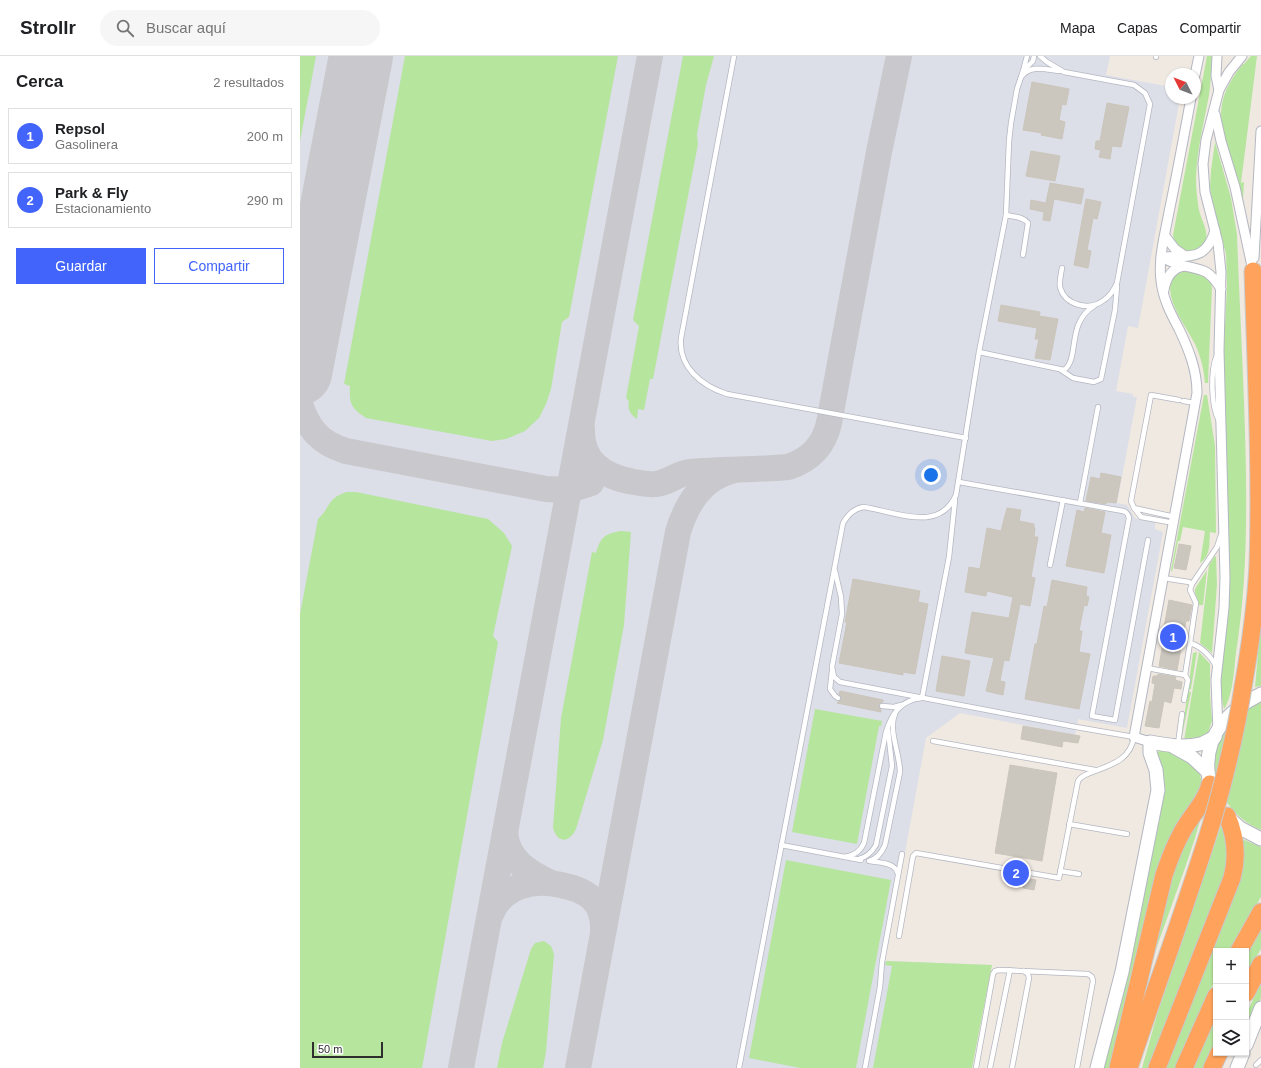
<!DOCTYPE html>
<html lang="es">
<meta charset="utf-8">
<style>
body{margin:0;font-family:Arial,sans-serif;background:#f6f6f6;color:#202124}
.controls{position:absolute;right:12px;bottom:12px;display:grid;overflow:hidden;border-radius:0px;box-shadow:0 1px 3px #0004}
.controls button{width:36px;height:36px;display:grid;place-items:center;padding:0;border:0;border-bottom:1px solid #e0e0e0;background:#fff;color:#202124;font:20px sans-serif}
.compass{position:absolute;left:865px;top:12px;width:36px;height:36px;border-radius:50%;background:#fff;box-shadow:0 1px 3px #0004;rotate:312deg}
.scale{position:absolute;left:12px;bottom:10px;width:71px;box-sizing:border-box;padding-left:4px;border:2px solid #2e2e2e;border-top:0;font-size:11px;line-height:14px;white-space:nowrap;color:#2e2e2e;-webkit-text-stroke:3px #fff;paint-order:stroke}
.you{position:absolute;left:631px;top:419px;width:14px;height:14px;margin:-10px;border:3px solid #fff;border-radius:50%;background:#1a73e8;box-shadow:0 0 0 6px #1a73e833}
.badge{display:grid;place-items:center;width:26px;height:26px;border-radius:50%;background:#4264fb;color:#fff;font-size:13px;font-weight:700}
.pin{position:absolute;translate:-50% -50%;border:2px solid #fff;box-shadow:0 1px 4px #0006}
.list{margin:0;padding:0;list-style:none}
h2{display:flex;justify-content:space-between;align-items:center;height:52px;margin:0;padding:0 16px;font-size:17px}
h2 small{font-size:13px;font-weight:400;color:#757577}
.list li{display:grid;grid-template-columns:26px 1fr auto;gap:12px;align-items:center;box-sizing:border-box;height:56px;margin:0 8px 8px;padding:0 8px;border:1px solid #e0e0e0;border-radius:0px}
.list b{display:block;font-size:15px;white-space:nowrap}
.list p{margin:0;font-size:13px;white-space:nowrap;color:#757577}
.list em{font-size:13px;font-style:normal;color:#757577}
.actions{display:flex;gap:8px;padding:12px 16px}
.actions a{flex:1;padding:9px 0;border:1px solid #4264fb;border-radius:0px;text-align:center;font-size:14px;color:#4264fb}
.actions .main{background:#4264fb;color:#fff}
.icon{flex:none;width:22px;height:22px;fill:none;stroke:currentColor;stroke-width:2;stroke-linecap:round;stroke-linejoin:round}
.map{position:relative;flex:none;width:961px;height:1012px;overflow:hidden}
header{display:flex;align-items:center;gap:24px;box-sizing:border-box;height:56px;padding:0 20px;background:#fff;border-bottom:1px solid #e0e0e0}
header strong{font-size:19px}
nav{display:flex;gap:22px;margin-inline-start:auto;font-size:14px}
.search{width:280px;height:36px;background:#f6f6f6;display:flex;align-items:center;gap:10px;box-sizing:border-box;padding:0 14px;border-radius:22px;color:#757577;font-size:15px}
main{display:flex}
aside{flex:1;background:#fff}
.map>svg:first-child{display:block}
.airport{fill:#dcdee8}
.green{fill:#b6e59e}
.lines{fill:none;stroke-linecap:round;stroke-linejoin:round}
.taxiway{stroke:#c9c8cc;stroke-width:26}
.runway{stroke:#c9c8cc;stroke-width:64}
.building{fill:#cbc7bf;stroke:#cbc5ba}
.lane-casing{stroke:#b4b7c1;stroke-width:6}
.street-casing{stroke:#b4b7c1;stroke-width:11}
.secondary-casing{stroke:#b4b7c1;stroke-width:15}
.highway-casing{stroke:#c9c9c9;stroke-width:19}
.lane{stroke:#fff;stroke-width:4.5}
.street{stroke:#fff;stroke-width:9}
.secondary{stroke:#fff;stroke-width:13}
.highway{stroke:#ffa35c;stroke-width:17}
.highway-bridge-casing{stroke:#c9c9c9;stroke-width:19;stroke-linecap:butt}
.highway-bridge{stroke:#ffa35c;stroke-width:17}
</style>
<header>
<strong>Strollr</strong>
<div class="search"><svg class="icon" aria-label="search" viewBox="0 0 24 24"><circle cx="10" cy="10" r="6"/><path d="M15 15l6 6"/></svg>Buscar aquí</div>
<nav><a>Mapa</a><a>Capas</a><a>Compartir</a></nav>
</header>
<main>
<aside>
<h2>Cerca<small>2 resultados</small></h2>
<ul class="list">
<li><span class="badge">1</span><div><b>Repsol</b><p>Gasolinera</p></div><em>200 m</em></li>
<li><span class="badge">2</span><div><b>Park &amp; Fly</b><p>Estacionamiento</p></div><em>290 m</em></li>
</ul>
<div class="actions"><a class="main">Guardar</a><a>Compartir</a></div>
</aside>
<div class="map">
<svg width="961" height="1012" viewBox="0 0 961 1012">
<rect width="100%" height="100%" fill="#efe9e1"/>
<polygon class="airport" points="0,0 810,0 806,19 871,31 871,42 880,42 838,272 828,270 816,335 833,338 833,341 837,341 817,447 827,449 835,462 855,466 855,473 863,476 827,672 778,663 775,679 660,657 626,682 585,905 691,909 672,1012 0,1012"/>
<g class="green">
<polygon points="0,0 16,0 0,85"/>
<path d="M105 0H318L269 261 262 266 251 333 246 348 239 362 225 375 206 383 192 385 66 362C51 352 49 348 50 330L44 328Z"/>
<path d="M383 0H414L406 29 397 78 398 88 353 323H350L344 354 338 353 337 363C330 358 327 353 329 345L326 342 339 270 333 264Z"/>
<path d="M907 0H912C911 13 911 27 909 39 904 66 897 93 896 121 896 132 897 143 899 154 901 163 908 174 906 183 902 202 875 198 873 179Z"/>
<path d="M951 0H957L941 127 944 126 943 144H941C939 133 937 122 933 112 928 92 918 69 922 48 925 33 933 20 943 8H944Z"/>
<path d="M915 86 931 142 937 179C939 235 942 290 944 346 947 430 949 514 936 597 934 613 933 640 924 653L921 639V612L929 536 923 308 927 231 926 198 914 152 910 132 911 114Z"/>
<path d="M890 215C901 218 908 220 912 231L908 327H905C904 314 901 301 895 288 888 273 860 238 874 221 878 216 884 215 890 215Z"/>
<path d="M904 339H907L915 390 916 477 910 476C909 487 911 500 900 507L905 475 883 471 880 485H878L872 516 871 514Z"/>
<path d="M47 436H56L188 463 204 477 212 490 193 580 198 586 122 1012H0V558L18 463C31 451 27 442 47 436Z"/>
<path d="M321 475 331 476 324 569 303 684 276 773C269 787 258 788 253 772L261 662 292 496 296 497C301 480 305 478 321 475Z"/>
<polygon points="915,500 916,501 917,528 912,597 900,587 909,509"/>
<path d="M907 514 903 549H899C899 543 894 539 895 533Z"/>
<polygon points="961,565 961,630 955,631"/>
<polygon points="897,596 891,633 890,633 889,636 891,636 881,685 893,597"/>
<polygon points="899,596 910,608 910,639 912,665 906,682 884,685"/>
<path d="M961 646V774C928 761 904 721 919 686 927 668 944 654 961 646Z"/>
<polygon points="515,653 582,665 581,670 579,670 557,788 492,776"/>
<path d="M860 694C872 693 897 707 900 719 903 728 901 735 897 743L810 1012H803L847 816 856 698Z"/>
<polygon points="901,761 895,782 885,812 850,910 875,799"/>
<polygon points="921,770 923,770 926,777 928,812 849,1012 842,1012 857,959"/>
<polygon points="942,783 961,791 961,841 930,895 916,895 916,922 896,963 875,1012 862,1012"/>
<polygon points="486,804 591,824 556,1012 500,1012 449,1002"/>
<polygon points="961,874 961,893 946,918 946,900"/>
<polygon points="244,885 251,890 254,898 246,996 243,1012 197,1012 202,987 231,893 235,887"/>
<polygon points="586,905 692,909 672,1012 573,1012 592,910 585,909"/>
<polygon points="961,926 961,942 946,977 946,959"/>
<polygon points="916,959 916,982 904,1012 893,1012"/>
</g>
<g class="lines">
<g class="taxiway">
<path d="M0 348C8 373 20 387 46 395L246 433 269 434 291 427"/>
<path d="M282 373C281 407 305 421 334 426 341 427 349 429 356 428 368 427 378 417 390 416 423 413 456 414 488 411 510 404 524 390 529 367L579 96 599 0"/>
<path d="M205 776C207 803 227 816 249 826"/>
<path d="M191 858C203 829 233 823 261 829 287 834 304 845 303 874"/>
<polyline points="161,1012 350,0"/>
<path d="M278 1012 378 476C386 449 402 423 431 415"/>
</g>
<polyline class="runway" points="0,317 61,0"/>
</g>
<g class="building">
<polygon points="732,26 769,33 766,49 762,48 759,64 765,66 762,83 741,79 742,77 723,74"/>
<polygon points="807,47 829,51 821,91 812,90 810,103 799,101 801,94 795,93 796,85 800,85"/>
<polygon points="731,95 760,100 755,125 726,120"/>
<polygon points="750,127 784,133 781,148 754,143 750,165 743,164 744,156 730,153 731,144 746,147"/>
<polygon points="786,143 801,146 797,163 793,162 787,194 791,195 788,212 774,209"/>
<polygon points="701,249 740,256 739,260 758,263 750,304 735,302 739,283 735,283 737,272 698,265"/>
<polygon points="801,417 821,421 816,447 807,446 806,448 786,445 791,421 800,423"/>
<polygon points="707,452 721,454 719,465 734,468 734,471 735,472 734,481 738,481 731,521 735,522 730,550 720,548 709,605 704,604 700,625 705,626 703,639 686,635 694,602 665,597 672,556 709,562 713,541 687,535 686,540 665,536 669,511 680,513 687,472 701,475"/>
<polygon points="785,452 805,456 801,477 811,479 804,517 766,510 777,454 784,456"/>
<polygon points="879,488 891,490 886,514 874,512"/>
<polygon points="553,523 620,535 618,546 628,548 615,618 603,616 603,619 539,607 547,566 545,566"/>
<polygon points="752,524 787,531 786,540 789,541 787,550 784,549 779,575 782,575 779,596 790,598 779,653 725,643 735,588 737,588 744,550 747,551"/>
<polygon points="869,544 892,549 889,565 886,565 877,614 859,610 863,587 859,587 862,571 864,571"/>
<polygon points="642,600 670,605 664,640 636,635"/>
<polygon points="858,618 876,621 875,624 882,626 881,633 874,632 871,647 864,645 859,672 845,670 850,645 852,646 855,628 852,627 853,620 857,620"/>
<polygon points="540,635 583,644 583,646 580,647 578,649 579,652 581,654 581,656 537,647 542,643 539,638"/>
<polygon points="723,670 780,680 778,687 763,685 762,691 721,683"/>
<polygon points="710,709 757,717 742,805 695,797"/>
<polygon points="725,822 736,824 734,834 723,832"/>
</g>
<g class="lines">
<defs>
<g id="lane">
<path d="M434 0 381 282C378 311 402 330 427 338L666 382"/>
<polyline points="727,0 723,15 733,5 734,0"/>
<path d="M740 0 747 6 764 16 834 29 845 37 850 48 817 227C814 234 810 240 804 244 790 255 765 250 760 231 759 225 761 218 762 212"/>
<polyline points="856,1 856,0"/>
<path d="M722 20C731 8 748 14 760 15"/>
<path d="M706 159C713 161 723 160 728 167L723 199"/>
<path d="M679 296 764 314C780 303 766 267 794 250"/>
<path d="M917 299C910 314 911 351 919 365"/>
<polyline points="761,314 773,322 794,326 801,323 815,254 817,230"/>
<polyline points="883,345 895,347"/>
<path d="M659 426 823 455C827 456 828 458 829 462L792 660 815 664 848 484"/>
<polyline points="780,447 798,351"/>
<polyline points="834,452 831,445 851,339 879,344"/>
<polyline points="874,467 841,461 834,452 875,461"/>
<polyline points="750,509 763,444"/>
<path d="M535 515 541 541 542 558 532 611 534 621 540 626 776 671 834 681C830 705 810 709 790 717 785 719 781 720 778 725L759 822 616 797 613 800 599 880"/>
<polyline points="863,522 889,526 892,528"/>
<path d="M916 611C912 601 901 590 890 587L896 547 890 534 892 528 917 491 921 479"/>
<polyline points="847,612 885,619"/>
<polyline points="532,615 530,633 535,640 538,642"/>
<polyline points="884,644 888,624 885,619 890,587"/>
<polyline points="582,650 594,651 601,649"/>
<polyline points="633,685 795,714"/>
<polyline points="878,688 882,658"/>
<polyline points="769,768 827,778"/>
<polyline points="481,789 561,804"/>
<path d="M545 801C554 799 560 796 564 787L586 676C592 657 601 644 622 642L649 501 655 444"/>
<path d="M559 803C567 801 572 796 576 789L592 710 588 674"/>
<path d="M569 805C577 803 582 796 585 789L600 716C600 698 588 674 595 658"/>
<path d="M570 805C580 807 595 806 598 818"/>
<polyline points="760,815 779,818"/>
<polyline points="956,1009 961,1004"/>
<path d="M439 1012 543 467C548 459 553 453 563 451 594 455 639 478 656 439L679 296 706 159 709 85 711 67 717 33 723 15"/>
<polyline points="565,1012 580,931 582,906 602,798"/>
<polyline points="676,1012 693,918 695,915 699,914 788,918 792,921 793,925 777,1012"/>
<polyline points="690,1012 710,914"/>
<polyline points="712,1012 729,922 728,918 724,915"/>
</g>
<g id="street">
<polyline points="917,0 916,20 919,34"/>
<polyline points="895,19 899,0"/>
<polyline points="915,58 921,85 935,131 953,215"/>
<polyline points="865,180 875,193 885,200"/>
<path d="M861 201C869 205 877 209 885 210 905 214 910 215 921 233"/>
<path d="M862 201C889 199 905 206 915 175"/>
<polyline points="954,202 961,75"/>
<path d="M864 234C866 222 872 212 884 210"/>
<polyline points="918,675 916,624 924,552 925,522 919,294 921,216 918,187 905,136 903,108 906,84 919,34 929,16 942,0"/>
<path d="M850 686 834 681 897 337C897 314 889 294 879 273 871 258 863 243 861 225 858 203 865 178 869 156 877 118 884 80 891 42"/>
</g>
<g id="secondary">
<polyline points="874,691 892,701 908,716"/>
<path d="M912 736C898 690 920 658 961 638"/>
<polyline points="928,761 940,772 961,783"/>
<polyline points="946,989 961,952"/>
<path d="M797 1012 822 916 858 734 856 714 850 697V686C866 689 884 692 900 688 905 687 910 683 915 681"/>
<polyline points="937,1012 943,997"/>
</g>
<g id="highway">
<path d="M943 631C950 591 956 550 958 508 961 411 956 313 953 215"/>
<polyline points="939,895 961,856"/>
<polyline points="946,937 961,908"/>
<path d="M818 1012 864 819C869 804 875 789 882 776 891 759 906 746 910 728"/>
<path d="M829 1012C856 930 887 848 912 766"/>
<path d="M857 1012 932 822C938 800 936 781 927 760"/>
<polyline points="884,1012 916,940"/>
<polyline points="912,1012 919,997"/>
</g>
</defs>
<use href="#lane" class="lane-casing"/>
<use href="#street" class="street-casing"/>
<use href="#secondary" class="secondary-casing"/>
<use href="#highway" class="highway-casing"/>
<use href="#lane" class="lane"/>
<use href="#street" class="street"/>
<use href="#secondary" class="secondary"/>
<use href="#highway" class="highway"/>
<defs>
<path id="highway-bridge" d="M912 766C925 721 936 677 943 631"/>
</defs>
<use href="#highway-bridge" class="highway-bridge-casing"/>
<use href="#highway-bridge" class="highway-bridge"/>
</g>
</svg>
<div class="controls">
<button>+</button>
<button>−</button>
<button><svg class="icon" aria-label="layers" viewBox="0 0 24 24"><path d="M12 4l9 5-9 5-9-5zM3 14l9 5 9-5"/></svg></button>
</div>
<svg class="compass" viewBox="-18 -18 36 36"><path d="M0-13l5 13h-10z" fill="#e53935"/><path d="M0 13l5-13h-10z" fill="#757577"/></svg>
<div class="scale">50 m</div>
<div class="you"></div>
<div class="pin badge" style="left:873px;top:581px">1</div>
<div class="pin badge" style="left:716px;top:817px">2</div>
</div>
</main>
